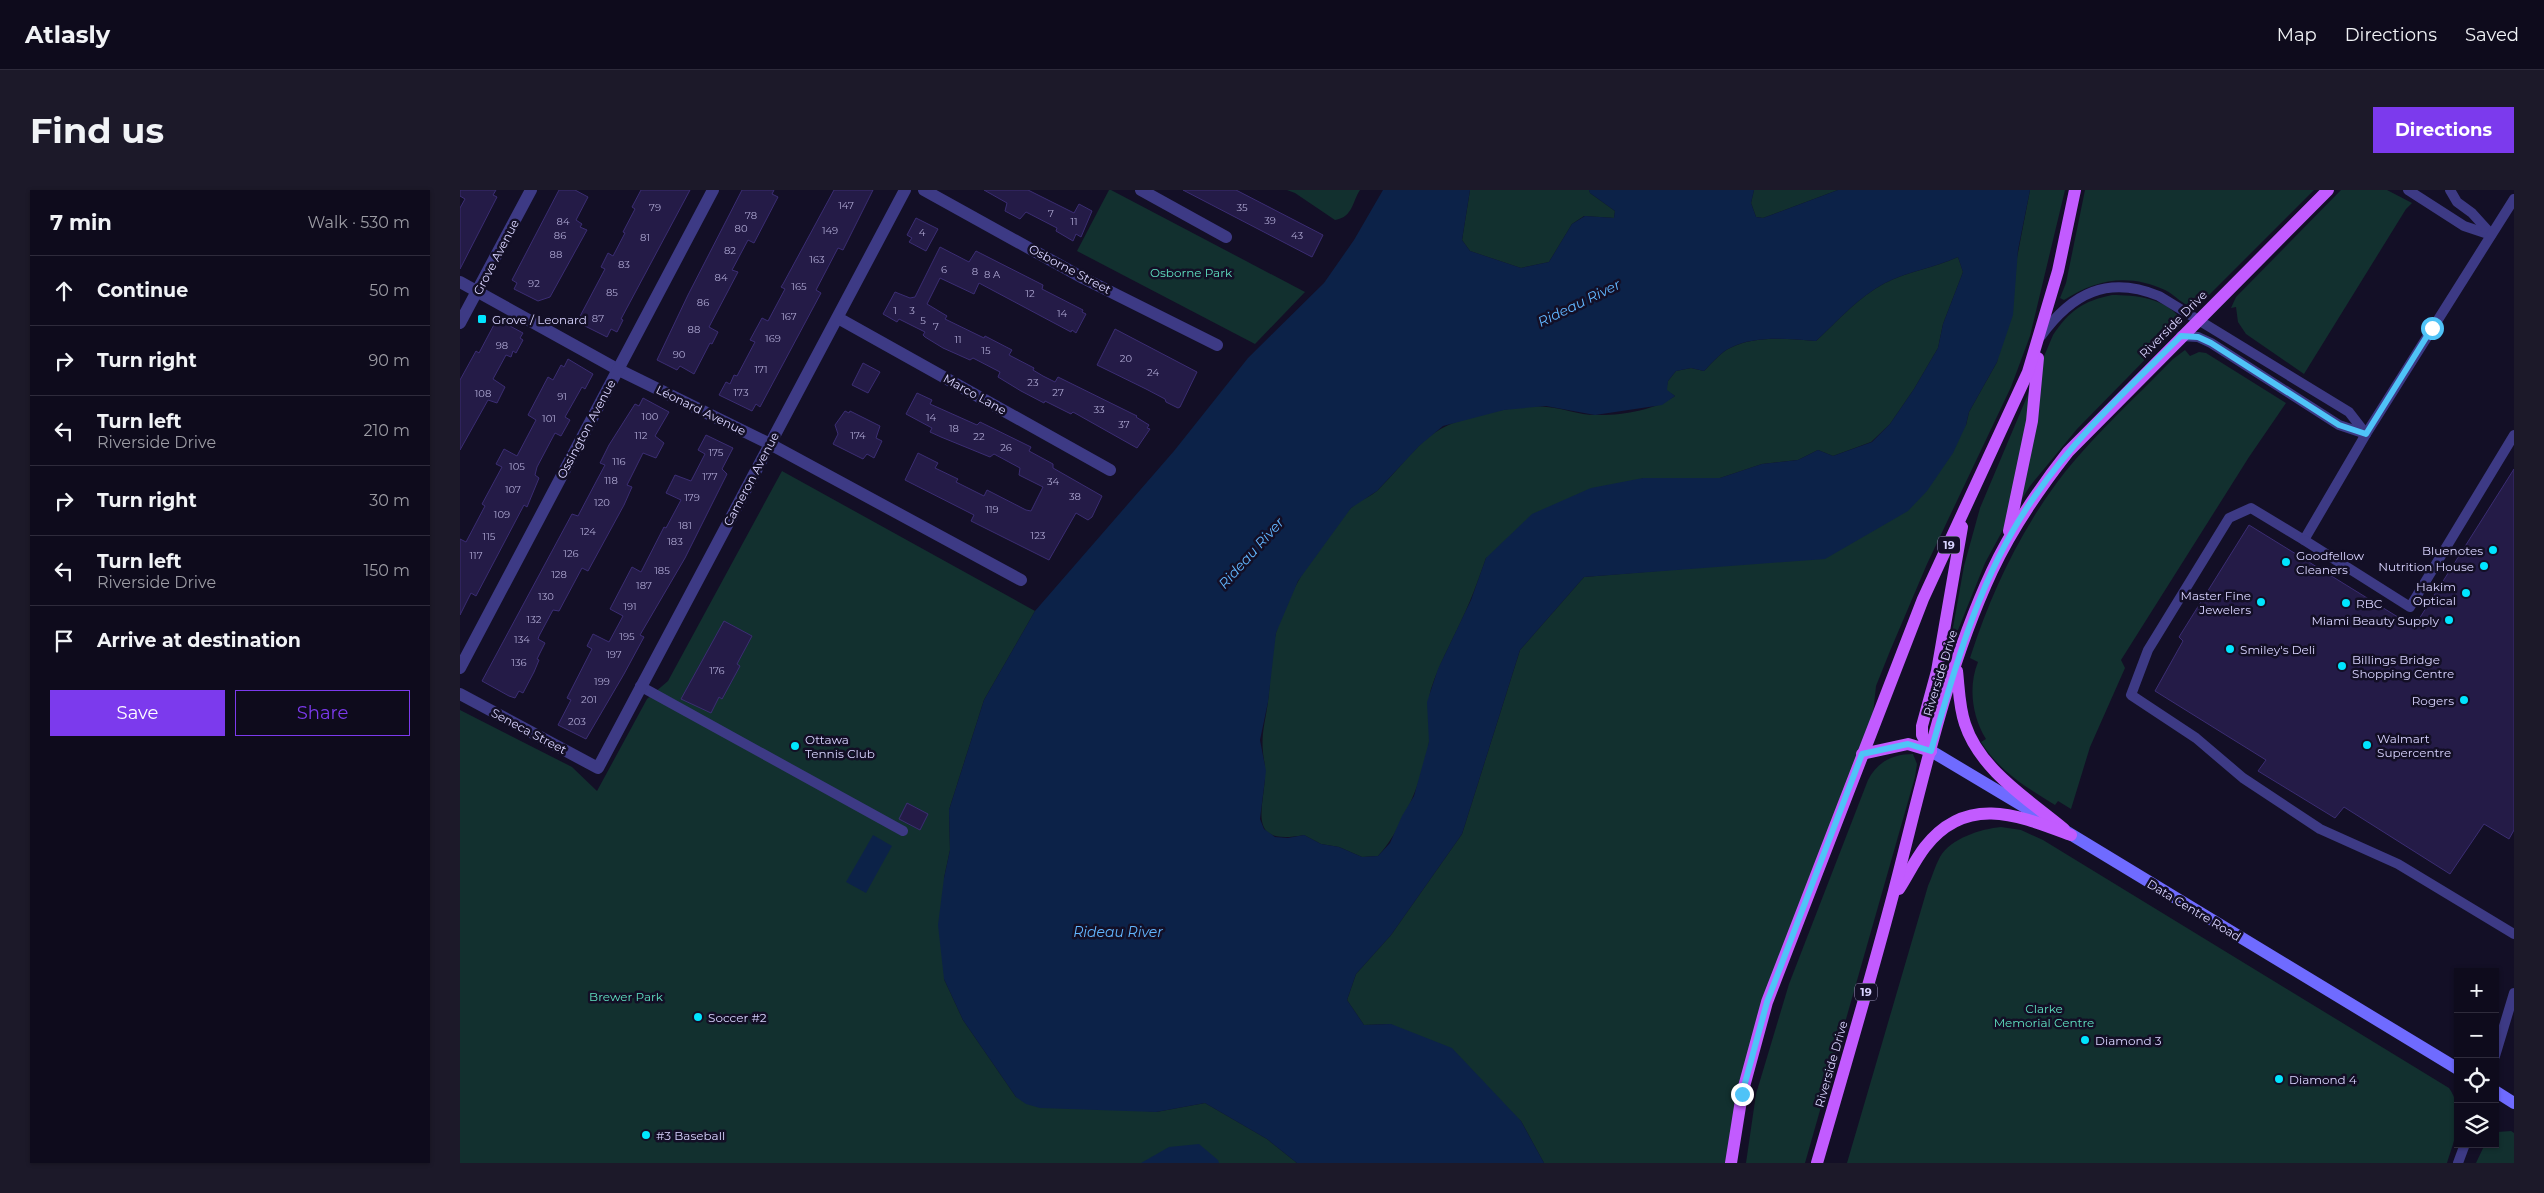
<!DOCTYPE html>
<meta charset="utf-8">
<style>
body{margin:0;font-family:Montserrat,sans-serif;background:#1c1929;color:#f1f3f6}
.controls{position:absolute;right:15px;bottom:15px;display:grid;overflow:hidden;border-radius:0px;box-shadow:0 1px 4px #0004}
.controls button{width:45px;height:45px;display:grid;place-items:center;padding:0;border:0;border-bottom:1px solid #2e2b3b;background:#0e0b1c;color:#f1f3f6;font:25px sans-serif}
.stop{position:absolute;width:15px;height:15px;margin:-11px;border:4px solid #4fc3f7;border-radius:50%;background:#fff}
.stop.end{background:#4fc3f7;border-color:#fff;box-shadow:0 1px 5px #0008}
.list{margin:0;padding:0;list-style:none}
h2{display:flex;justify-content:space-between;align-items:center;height:65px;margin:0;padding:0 20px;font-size:21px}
h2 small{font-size:16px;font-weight:400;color:#9b9ba3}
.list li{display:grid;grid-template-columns:32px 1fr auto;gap:15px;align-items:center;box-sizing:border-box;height:70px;padding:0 20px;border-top:1px solid #2e2b3b}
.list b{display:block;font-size:19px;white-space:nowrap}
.list p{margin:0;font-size:16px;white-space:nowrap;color:#9b9ba3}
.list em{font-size:16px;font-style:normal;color:#9b9ba3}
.actions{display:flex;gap:10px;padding:15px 20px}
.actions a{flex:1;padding:11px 0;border:1px solid #7c3aed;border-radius:0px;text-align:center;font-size:18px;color:#7c3aed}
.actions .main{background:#7c3aed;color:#fff}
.icon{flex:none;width:28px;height:28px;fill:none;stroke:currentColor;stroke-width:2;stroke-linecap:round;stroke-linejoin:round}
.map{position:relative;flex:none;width:2054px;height:973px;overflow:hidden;border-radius:0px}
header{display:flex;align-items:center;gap:30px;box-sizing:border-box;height:70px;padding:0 25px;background:#0e0b1c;border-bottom:1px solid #2e2b3b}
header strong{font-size:24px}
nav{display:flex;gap:28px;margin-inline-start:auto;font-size:18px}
.intro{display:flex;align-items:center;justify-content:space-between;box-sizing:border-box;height:120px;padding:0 30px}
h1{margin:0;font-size:35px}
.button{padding:12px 22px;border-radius:0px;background:#7c3aed;color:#fff;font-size:18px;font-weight:700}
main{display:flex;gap:30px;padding:0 30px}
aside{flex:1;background:#0e0b1c;border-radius:0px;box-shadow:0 1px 4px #0004}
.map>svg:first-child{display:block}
.green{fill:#12302f}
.water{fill:#0c2248;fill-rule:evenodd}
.building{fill:#241b47;stroke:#3b2d73}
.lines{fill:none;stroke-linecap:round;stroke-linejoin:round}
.lane{stroke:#3d3a85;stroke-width:10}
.street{stroke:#3d3a85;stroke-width:12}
.secondary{stroke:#6f6bff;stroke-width:12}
.primary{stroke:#c25bff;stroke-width:12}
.route{stroke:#4fc3f7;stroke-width:6}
.poi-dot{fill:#00e5ff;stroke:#130f26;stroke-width:2}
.labels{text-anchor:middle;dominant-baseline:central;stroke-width:5;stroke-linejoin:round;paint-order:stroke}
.number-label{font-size:10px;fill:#aca6d1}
.shield{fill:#130f26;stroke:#9e99be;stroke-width:1}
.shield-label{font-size:11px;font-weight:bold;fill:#d9d4ff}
.street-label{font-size:12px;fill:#d9d4ff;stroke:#130f26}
.park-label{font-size:12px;fill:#5fe0c0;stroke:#130f26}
.poi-label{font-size:12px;fill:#d9d4ff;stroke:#130f26;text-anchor:start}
.water-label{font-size:14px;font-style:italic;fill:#62b6ff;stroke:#130f26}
</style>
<header>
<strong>Atlasly</strong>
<nav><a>Map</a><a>Directions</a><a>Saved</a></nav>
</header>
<div class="intro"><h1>Find us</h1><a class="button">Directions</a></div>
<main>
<aside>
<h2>7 min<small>Walk · 530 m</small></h2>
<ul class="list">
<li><svg class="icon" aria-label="ahead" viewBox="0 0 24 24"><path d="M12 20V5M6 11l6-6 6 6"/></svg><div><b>Continue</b></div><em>50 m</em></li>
<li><svg class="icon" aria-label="right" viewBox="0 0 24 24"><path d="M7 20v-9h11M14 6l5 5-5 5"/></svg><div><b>Turn right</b></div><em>90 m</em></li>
<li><svg class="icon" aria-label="left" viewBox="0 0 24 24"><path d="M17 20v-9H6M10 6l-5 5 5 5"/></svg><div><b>Turn left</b><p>Riverside Drive</p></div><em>210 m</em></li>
<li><svg class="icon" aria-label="right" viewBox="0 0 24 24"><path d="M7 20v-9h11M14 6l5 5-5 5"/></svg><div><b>Turn right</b></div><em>30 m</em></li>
<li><svg class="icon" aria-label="left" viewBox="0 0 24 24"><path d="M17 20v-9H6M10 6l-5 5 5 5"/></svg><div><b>Turn left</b><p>Riverside Drive</p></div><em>150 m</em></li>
<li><svg class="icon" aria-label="arrive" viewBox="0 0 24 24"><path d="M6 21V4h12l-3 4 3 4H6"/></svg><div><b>Arrive at destination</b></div></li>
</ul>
<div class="actions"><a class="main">Save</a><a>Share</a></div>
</aside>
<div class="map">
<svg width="2054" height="973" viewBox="0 0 2054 973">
<rect width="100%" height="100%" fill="#130f26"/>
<g class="green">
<polygon points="649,0 651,0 845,102 795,154 617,61"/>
<path d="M827 0H900C892 12 893 27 875 30L835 3Z"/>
<polygon points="1010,0 1129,0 1130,3 1155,21 1154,28 1124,26 1112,34 1089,72 1061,78 1010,61 1002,50"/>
<polygon points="1294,0 1378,0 1303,28 1296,27 1291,13"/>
<polygon points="1570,0 1605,0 1570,146 1551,197 1467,374 1430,461 1416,496 1411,542 1307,812 1271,973 1084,973 1061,931 931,834 904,835 887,810 896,784 931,745 1002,644 1060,460 1124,387 1258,376 1506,235 1509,222 1537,172"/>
<path d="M1625 0H1854L1735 119C1723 115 1715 105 1705 100 1669 83 1636 89 1604 110L1600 108 1606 93Z"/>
<polygon points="1881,0 1927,0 1952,13 1946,19 1844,184 1786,144 1778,132 1776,117 1771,118 1776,107"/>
<path d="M1498 67 1503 82 1483 134 1478 158 1454 199 1430 234 1411 252 1373 266 1358 260 1338 270 1302 274 1260 288H1183L1026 368C1021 382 1016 397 1010 411 998 441 981 468 971 499 966 517 971 534 969 552 966 583 940 643 918 666L902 667 879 657 861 654 844 645C777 658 811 608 804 570 800 545 805 535 808 511 811 489 810 465 816 443 824 410 865 340 891 318 899 310 911 307 919 299 949 269 965 238 1009 228 1033 222 1062 214 1087 217 1103 218 1119 225 1135 225 1160 226 1195 220 1215 206L1206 200 1208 191 1216 181 1231 178 1244 181C1251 174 1261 162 1270 158 1296 145 1329 149 1356 151 1378 131 1398 107 1425 93 1448 81 1474 78 1498 67Z"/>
<path d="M1652 105C1675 105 1707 108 1721 130L1719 135 1617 239 1570 296 1545 336 1525 373 1496 445 1492 443 1504 376 1520 318 1593 145C1609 121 1623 111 1652 105Z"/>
<path d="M1725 160 1730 166 1739 162 1746 163 1826 213 1789 267 1661 470 1665 478 1630 557 1611 619 1598 611 1595 615C1566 597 1540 582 1521 552L1526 549C1512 527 1508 496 1518 472L1510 468 1511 465C1532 400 1562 337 1605 282 1637 242 1677 206 1713 169Z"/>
<polygon points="322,281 575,421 524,510 489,620 490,660 484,688 484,789 503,830 556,907 696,922 745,913 807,949 837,973 0,973 0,520 112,577 137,601 187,509 208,491"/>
<path d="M1453 564 1457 574 1455 587 1345 973H1286L1296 904 1329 794 1408 590C1417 572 1433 564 1453 564Z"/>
<path d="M1541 637 1561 640 1583 650 1989 898C2006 923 1995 947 1987 973H1387L1468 696C1472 687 1475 676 1480 667 1491 648 1521 639 1541 637Z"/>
<polygon points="2051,941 2054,943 2054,973 2016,973 2025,954 2035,954 2037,942"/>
</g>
<g class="water">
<path d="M923 0H1010L1002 50 1010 61 1061 78 1089 72 1112 34 1125 26 1154 28 1155 21 1130 3 1129 0H1294L1291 13 1296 27 1303 28 1378 0H1570L1558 60 1553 125 1537 172 1509 222 1506 235 1493 263 1467 301 1448 321 1365 369 1124 387 1060 460 1002 644 931 745 896 784 887 810 904 835 931 834 992 858 1061 931 1084 973H837L807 949 745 913 696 922 580 918 566 914 556 907 503 830 484 789 478 735 484 688 490 660 489 620 524 510 575 421 714 261 788 168 864 93 894 50ZM1498 67 1503 82 1483 134 1478 158 1454 199 1430 234 1412 252 1373 266 1358 260 1338 270 1302 274 1260 288H1183L1131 298 1072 324 1026 368 1011 410 978 479 967 512 969 552 954 606 942 626 930 653 918 666 902 667 879 657 861 654 844 645 828 648 815 647 804 639 800 629 806 581 800 550 808 512 816 443 838 391 891 318 917 301 959 256 983 236 1044 220 1086 216 1135 225 1202 215 1215 206 1207 200 1208 191 1216 181 1231 178 1244 181C1251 174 1261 162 1270 158 1295 145 1329 149 1356 151 1378 131 1398 107 1425 93 1448 81 1474 78 1498 67Z"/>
<polygon points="413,645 432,656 406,703 386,692"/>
<polygon points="739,954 758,970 759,973 681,973 709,957"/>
</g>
<g class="building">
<polygon points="0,0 36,0 33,5 37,7 0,79 0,18 5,9 0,6"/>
<polygon points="99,0 115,0 128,7 116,30 122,34 120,37 127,40 90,107 78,111 54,99 57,93 52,90"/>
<polygon points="181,0 230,0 161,129 163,130 157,142 151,139 147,147 117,132 145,79 141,77 148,63 153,66 165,43 163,42 175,19 172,17"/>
<polygon points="282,0 314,0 312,4 318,7 294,53 288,50 272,80 278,82 249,137 258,142 252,154 250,153 234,184 220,176 217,180 197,170 228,105"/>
<polygon points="374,0 413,0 383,60 378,58 356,100 361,103 300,217 296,214 292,221 259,205 266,192 270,194 274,185 277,186 295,152 290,150 302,128 308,131 325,99 321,97 323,94"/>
<polygon points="524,0 568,0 614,23 619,14 632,21 621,47 616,44 613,51 596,41 597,38 566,22 560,29 545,21 547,13"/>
<polygon points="723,0 776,0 863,45 852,67"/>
<polygon points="456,28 478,39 466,61 449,52 452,48 447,45"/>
<polygon points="480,57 509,72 516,61 583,95 582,99 623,120 622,122 626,124 616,143 612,140 611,142 519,93 514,104 480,88 467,114 487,126 485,129 524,148 525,146 552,160 549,165 574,178 573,180 583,186 595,192 598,187 677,226 676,227 689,235 687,238 690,239 677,258 613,222 611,224 585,211 584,213 561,201 538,187 540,182 513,168 510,170 483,158 465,147 463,145 465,142 439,129 437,132 423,124 435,102 450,108 455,107"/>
<polygon points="37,129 63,143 60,148 63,150 56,163 53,161 51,167 46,165 33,189 45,197 37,213 28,210 0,260 0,190 16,161 19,163"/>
<polygon points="655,139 737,182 720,217 718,218 706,212 705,209 686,199 637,175"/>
<polygon points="108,169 133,184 125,199 122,197 105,227 110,230 101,246 95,243 77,277 75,285 79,288 67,317 64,315 16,406 11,403 0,425 0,349 6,352 25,316 22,314 42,277 36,274 44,259 57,266 76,230 68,225 88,187 93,190 101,175 104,177"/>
<polygon points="403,173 420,182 408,203 392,195"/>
<polygon points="457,203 472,210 470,214 517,235 520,232 571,257 569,261 593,274 593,278 642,306 632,327 628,330 616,323 589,370 511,331 514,325 445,290 458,263 478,273 475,278 498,289 496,292 524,306 527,300 566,320 571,321 583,297 559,285 560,278 534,264 530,267 481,247 470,242 472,238 446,224"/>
<polygon points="183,208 209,222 195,246 204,253 196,268 183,263 167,295 172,297 164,315 128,381 122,378 99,421 93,420 79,446 78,449 85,453 77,469 79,470 74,482 63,503 59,501 55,508 49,506 22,491 112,324 118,326 137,290 145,275 140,273 149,255 175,214 179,216"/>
<polygon points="385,221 389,223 390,221 420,236 416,248 422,251 414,268 407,264 403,269 373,254 378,244 375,235"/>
<polygon points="246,245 273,258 262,279 267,284 225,368 180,445 184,447 164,484 126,549 98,535 111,510 107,508 132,459 127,456 133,444 149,452 163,426 150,419 172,377 181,382 204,337 206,338 221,310 206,303 215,285 231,291 245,264 238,260"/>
<polygon points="2054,279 2054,640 2049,649 2024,634 1990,684 1884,617 1875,628 1798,581 1806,570 1695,501 1723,451 1719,447 1789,335 1954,437"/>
<polygon points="264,431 292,446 277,474 280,476 262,509 259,507 251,523 221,509"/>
<polygon points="447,613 468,624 460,640 439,629"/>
</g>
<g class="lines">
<g class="lane">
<polyline points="1948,0 2004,36 2031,45"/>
<polyline points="1990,0 1997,12 2012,23 2031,44"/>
<polyline points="2054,9 1906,244 1844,350 1791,318 1769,328 1688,460 1671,505 1736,548 1783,588 1860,639 1938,674 2054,744"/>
<path d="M1581 146C1612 103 1648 85 1699 106L1889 222 1906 244"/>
<polyline points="1721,146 1738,147 1751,153 1879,235 1906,244"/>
<polyline points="1844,350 1950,417 2054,245"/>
<polyline points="180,496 443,641"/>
<polyline points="2035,866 2054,803"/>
<polyline points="1998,973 2005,954"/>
</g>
<g class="street">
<polyline points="464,0 623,88 757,155"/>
<polyline points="681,0 766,47"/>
<polyline points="0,92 157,179 310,254 561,390"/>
<polyline points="378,128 650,280"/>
<polyline points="0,133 71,0"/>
<polyline points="0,478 253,0"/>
<polyline points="0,504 138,578 445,0"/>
</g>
<g class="secondary">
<polyline points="1471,561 1585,629"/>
<polyline points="1602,639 1998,879"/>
<polyline points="2035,901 2054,913"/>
</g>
<g class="primary">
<polyline points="1549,341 1572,231 1578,168"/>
<path d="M1497 481C1499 498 1499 517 1505 534 1520 580 1568 609 1604 639"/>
<polyline points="1471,561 1462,545 1462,536 1477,481 1502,337"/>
<polyline points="1402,564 1448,554 1471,561"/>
<path d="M1439 699C1448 685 1455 670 1465 657 1507 603 1560 626 1611 645"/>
<polyline points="1271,973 1282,904 1307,812 1463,409 1568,182 1598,81 1615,0"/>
<path d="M1357 973C1383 883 1410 792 1434 701 1462 594 1485 482 1532 381 1552 338 1579 299 1608 262L1868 0"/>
</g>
</g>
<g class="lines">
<path class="route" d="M1282 904 1307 812 1402 564 1448 554 1471 561C1496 473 1521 382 1575 306 1616 246 1670 197 1721 146L1738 147 1751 153 1879 235 1906 244 1972 138"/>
</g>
<g class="poi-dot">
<rect x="17" y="124" width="10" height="10" rx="2.5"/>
<circle cx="2033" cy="360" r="5"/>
<circle cx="1826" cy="372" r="5"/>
<circle cx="2024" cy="376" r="5"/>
<circle cx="2006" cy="403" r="5"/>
<circle cx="1801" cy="412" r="5"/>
<circle cx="1886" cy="413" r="5"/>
<circle cx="1989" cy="430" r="5"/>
<circle cx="1770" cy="459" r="5"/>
<circle cx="1882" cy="476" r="5"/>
<circle cx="2004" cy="510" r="5"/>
<circle cx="1907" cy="555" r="5"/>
<circle cx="335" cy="556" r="5"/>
<circle cx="238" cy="827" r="5"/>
<circle cx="1625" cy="850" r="5"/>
<circle cx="1819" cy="889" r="5"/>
<circle cx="186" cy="945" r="5"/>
</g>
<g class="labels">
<g class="number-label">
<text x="386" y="15">147</text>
<text x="195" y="17">79</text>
<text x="782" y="17">35</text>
<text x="591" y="23">7</text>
<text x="291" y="25">78</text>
<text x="810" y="30">39</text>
<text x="103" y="31">84</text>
<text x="614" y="31">11</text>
<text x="281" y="38">80</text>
<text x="370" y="40">149</text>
<text x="462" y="42">4</text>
<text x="100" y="45">86</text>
<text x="837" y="45">43</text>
<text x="185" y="47">81</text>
<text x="270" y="60">82</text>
<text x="96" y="64">88</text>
<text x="357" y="69">163</text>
<text x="164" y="74">83</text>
<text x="484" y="79">6</text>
<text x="515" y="81">8</text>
<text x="532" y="84">8 A</text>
<text x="261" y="87">84</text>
<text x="74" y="93">92</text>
<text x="339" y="96">165</text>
<text x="152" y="102">85</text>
<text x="570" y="103">12</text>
<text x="243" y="112">86</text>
<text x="435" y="120">1</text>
<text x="452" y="120">3</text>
<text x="602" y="123">14</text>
<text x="329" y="126">167</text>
<text x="138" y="128">87</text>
<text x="463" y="130">5</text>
<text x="476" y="136">7</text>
<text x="234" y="139">88</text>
<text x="313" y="148">169</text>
<text x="498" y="149">11</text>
<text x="42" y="155">98</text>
<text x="526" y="160">15</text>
<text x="219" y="164">90</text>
<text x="666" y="168">20</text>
<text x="301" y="179">171</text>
<text x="693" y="182">24</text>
<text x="573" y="192">23</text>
<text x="281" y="202">173</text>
<text x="598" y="202">27</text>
<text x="23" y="203">108</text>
<text x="102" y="206">91</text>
<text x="639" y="219">33</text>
<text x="190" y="226">100</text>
<text x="471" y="227">14</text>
<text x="89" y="228">101</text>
<text x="664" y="234">37</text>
<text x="494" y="238">18</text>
<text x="181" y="245">112</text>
<text x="398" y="245">174</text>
<text x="519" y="246">22</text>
<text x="546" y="257">26</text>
<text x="256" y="262">175</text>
<text x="159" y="271">116</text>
<text x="57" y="276">105</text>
<text x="250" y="286">177</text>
<text x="151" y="290">118</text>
<text x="593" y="291">34</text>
<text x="53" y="299">107</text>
<text x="615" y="306">38</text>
<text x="232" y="307">179</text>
<text x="142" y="312">120</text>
<text x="532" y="319">119</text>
<text x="42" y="324">109</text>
<text x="225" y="335">181</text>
<text x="128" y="341">124</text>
<text x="578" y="345">123</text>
<text x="29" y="346">115</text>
<text x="215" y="351">183</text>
<text x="111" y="363">126</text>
<text x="16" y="365">117</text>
<text x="202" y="380">185</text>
<text x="99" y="384">128</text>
<text x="184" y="395">187</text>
<text x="86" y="406">130</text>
<text x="170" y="416">191</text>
<text x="74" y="429">132</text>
<text x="167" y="446">195</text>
<text x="62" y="449">134</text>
<text x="154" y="464">197</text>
<text x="59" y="472">136</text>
<text x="257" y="480">176</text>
<text x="142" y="491">199</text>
<text x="129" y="509">201</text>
<text x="117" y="531">203</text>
</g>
<g class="shield">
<rect x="1478" y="346.5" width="22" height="17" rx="4"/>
<rect x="1395" y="793.5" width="22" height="17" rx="4"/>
</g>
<g class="shield-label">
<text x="1489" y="355">19</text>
<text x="1406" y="802">19</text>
</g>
<g class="street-label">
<text transform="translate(36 67) rotate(-62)">Grove Avenue</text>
<text transform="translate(610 79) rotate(28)">Osborne Street</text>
<text transform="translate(1713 134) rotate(-45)">Riverside Drive</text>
<text transform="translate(515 204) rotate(29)">Marco Lane</text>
<text transform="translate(241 220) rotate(26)">Léonard Avenue</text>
<text transform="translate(126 239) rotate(-62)">Ossington Avenue</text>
<text transform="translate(291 289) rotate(-62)">Cameron Avenue</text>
<text transform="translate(1480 483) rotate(-73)">Riverside Drive</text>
<text transform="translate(69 541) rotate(28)">Seneca Street</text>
<text transform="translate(1734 720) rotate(31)">Data Centre Road</text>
<text transform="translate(1371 874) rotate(-74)">Riverside Drive</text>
</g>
<g class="park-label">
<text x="731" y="82">Osborne Park</text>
<text x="166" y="806">Brewer Park</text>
<text x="1584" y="818">Clarke<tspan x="1584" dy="14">Memorial Centre</tspan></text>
</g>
<g class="poi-label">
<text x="32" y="129">Grove / Leonard</text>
<text x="2023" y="360" text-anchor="end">Bluenotes</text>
<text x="1836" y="365">Goodfellow<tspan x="1836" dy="14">Cleaners</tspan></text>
<text x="2014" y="376" text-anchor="end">Nutrition House</text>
<text x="1996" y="396" text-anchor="end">Hakim<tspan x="1996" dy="14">Optical</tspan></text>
<text x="1791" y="405" text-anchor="end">Master Fine<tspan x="1791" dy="14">Jewelers</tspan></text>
<text x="1896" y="413">RBC</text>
<text x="1979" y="430" text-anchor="end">Miami Beauty Supply</text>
<text x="1780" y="459">Smiley's Deli</text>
<text x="1892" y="469">Billings Bridge<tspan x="1892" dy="14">Shopping Centre</tspan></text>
<text x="1994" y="510" text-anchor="end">Rogers</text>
<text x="1917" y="548">Walmart<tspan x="1917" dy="14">Supercentre</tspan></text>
<text x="345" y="549">Ottawa<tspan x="345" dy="14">Tennis Club</tspan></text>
<text x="248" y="827">Soccer #2</text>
<text x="1635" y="850">Diamond 3</text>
<text x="1829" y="889">Diamond 4</text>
<text x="196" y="945">#3 Baseball</text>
</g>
<g class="water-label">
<text transform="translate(1119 113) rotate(-26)">Rideau River</text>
<text transform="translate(791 363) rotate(-48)">Rideau River</text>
<text x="658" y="742">Rideau River</text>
</g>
</g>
</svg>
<div class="controls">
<button>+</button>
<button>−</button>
<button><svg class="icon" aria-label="locate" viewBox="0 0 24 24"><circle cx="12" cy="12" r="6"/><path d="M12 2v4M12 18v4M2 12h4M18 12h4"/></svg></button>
<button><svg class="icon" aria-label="layers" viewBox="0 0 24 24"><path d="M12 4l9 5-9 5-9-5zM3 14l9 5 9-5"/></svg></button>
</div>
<div class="stop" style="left:1972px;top:138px"></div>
<div class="stop end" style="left:1282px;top:904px"></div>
</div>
</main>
